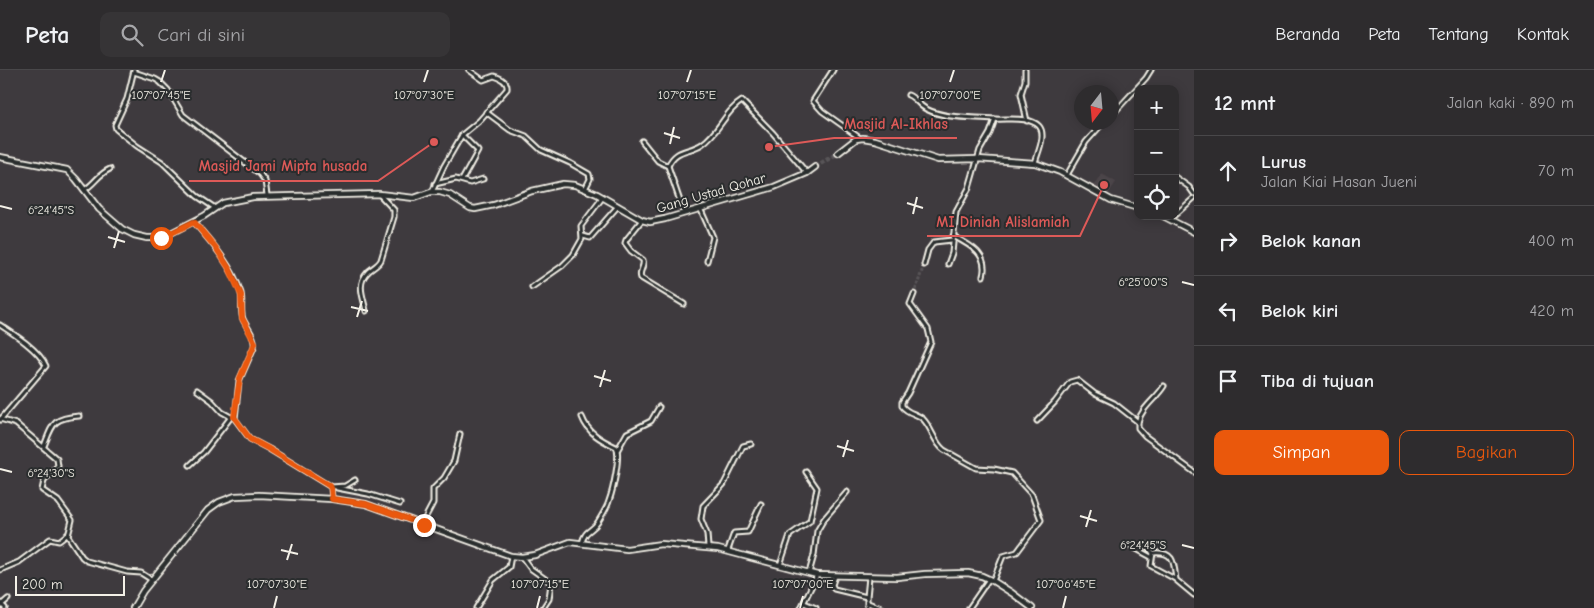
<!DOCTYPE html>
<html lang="id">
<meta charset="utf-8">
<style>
body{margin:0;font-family:"Comic Neue",sans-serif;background:#363436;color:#f1f3f6}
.controls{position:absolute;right:15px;top:15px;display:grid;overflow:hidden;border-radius:10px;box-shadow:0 2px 12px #0003}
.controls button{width:45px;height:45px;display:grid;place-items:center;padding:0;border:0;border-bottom:1px solid #49484a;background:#2e2c2e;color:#f1f3f6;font:25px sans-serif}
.compass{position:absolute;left:1074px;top:15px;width:45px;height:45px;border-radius:50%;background:#2e2c2e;box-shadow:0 2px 12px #0003;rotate:196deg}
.scale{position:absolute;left:15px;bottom:12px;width:110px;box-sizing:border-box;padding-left:5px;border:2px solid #f4f1e8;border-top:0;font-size:14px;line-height:18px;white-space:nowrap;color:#f4f1e8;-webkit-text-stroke:4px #2a2d2e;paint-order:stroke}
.stop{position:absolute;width:15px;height:15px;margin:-11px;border:4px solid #ea580c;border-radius:50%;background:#fff}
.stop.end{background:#ea580c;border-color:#fff;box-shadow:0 1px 5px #0008}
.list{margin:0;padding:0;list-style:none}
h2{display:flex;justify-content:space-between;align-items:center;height:65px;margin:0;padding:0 20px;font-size:21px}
h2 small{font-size:16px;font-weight:400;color:#a7a7aa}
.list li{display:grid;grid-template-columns:32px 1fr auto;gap:15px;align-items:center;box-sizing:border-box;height:70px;padding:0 20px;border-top:1px solid #49484a}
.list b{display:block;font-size:19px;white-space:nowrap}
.list p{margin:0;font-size:16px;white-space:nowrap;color:#a7a7aa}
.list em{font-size:16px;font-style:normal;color:#a7a7aa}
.actions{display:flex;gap:10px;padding:15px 20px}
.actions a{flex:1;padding:11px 0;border:1px solid #ea580c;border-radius:10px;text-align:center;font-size:18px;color:#ea580c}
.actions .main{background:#ea580c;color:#fff}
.icon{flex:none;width:28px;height:28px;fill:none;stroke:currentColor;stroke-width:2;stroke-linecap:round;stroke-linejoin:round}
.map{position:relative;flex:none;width:1194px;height:538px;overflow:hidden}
header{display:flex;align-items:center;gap:30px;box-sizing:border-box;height:70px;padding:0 25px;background:#2e2c2e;border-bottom:1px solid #49484a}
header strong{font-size:24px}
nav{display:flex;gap:28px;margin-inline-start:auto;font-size:18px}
.search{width:350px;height:45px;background:#363436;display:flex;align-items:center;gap:12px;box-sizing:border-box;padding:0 18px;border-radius:10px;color:#a7a7aa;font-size:19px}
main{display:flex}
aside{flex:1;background:#2e2c2e}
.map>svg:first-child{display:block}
.built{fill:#4c4449}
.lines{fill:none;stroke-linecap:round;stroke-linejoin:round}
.street-tunnel{stroke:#595558;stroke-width:3;stroke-dasharray:3 1.5;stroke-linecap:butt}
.secondary-tunnel{stroke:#595558;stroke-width:4.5;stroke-dasharray:4.5 2;stroke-linecap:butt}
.street-casing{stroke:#f4f1e8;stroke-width:7}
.secondary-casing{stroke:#f4f1e8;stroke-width:8}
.street{stroke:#2a2d2e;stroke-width:3}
.secondary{stroke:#2a2d2e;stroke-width:4.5}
.route{stroke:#ea580c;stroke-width:6}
.ticks{fill:none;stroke:#f4f1e8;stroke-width:2}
.labels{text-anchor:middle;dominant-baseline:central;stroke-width:4;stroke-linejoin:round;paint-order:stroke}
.street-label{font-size:14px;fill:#f4f1e8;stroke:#2a2d2e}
.ticks-label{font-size:12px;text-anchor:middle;fill:#f4f1e8;stroke:#2a2d2e;stroke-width:4;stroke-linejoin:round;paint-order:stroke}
.leader{fill:none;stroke:#de5a58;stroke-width:2}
.callout-dot{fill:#de5a58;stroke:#2a2d2e;stroke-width:2}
.callout-label{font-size:15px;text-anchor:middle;font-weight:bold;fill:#de5a58;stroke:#2a2d2e;stroke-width:4;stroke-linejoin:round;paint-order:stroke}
</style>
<header>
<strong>Peta</strong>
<div class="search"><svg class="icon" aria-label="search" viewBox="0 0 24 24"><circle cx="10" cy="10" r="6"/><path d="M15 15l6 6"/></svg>Cari di sini</div>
<nav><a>Beranda</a><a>Peta</a><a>Tentang</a><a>Kontak</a></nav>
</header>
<main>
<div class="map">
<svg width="1194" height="538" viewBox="0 0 1194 538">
<rect width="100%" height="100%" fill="#3e3a3e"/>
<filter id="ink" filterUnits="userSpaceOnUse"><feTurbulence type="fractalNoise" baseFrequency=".02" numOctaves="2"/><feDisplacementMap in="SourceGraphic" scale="10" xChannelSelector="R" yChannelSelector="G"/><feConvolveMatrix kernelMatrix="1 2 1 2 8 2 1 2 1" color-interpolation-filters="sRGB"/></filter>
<g filter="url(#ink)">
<polygon class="built" points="1102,104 1116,112 1107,126 1093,117"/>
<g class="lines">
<polyline class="street-tunnel" points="914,224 924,195"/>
<polyline class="secondary-tunnel" points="815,97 838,83"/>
<defs>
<g id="street">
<polyline points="134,0 127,29 115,55 116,59 137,76 162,92 197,126 215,138"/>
<polyline points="833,0 813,31 822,41 860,68"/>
<polyline points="1025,0 1025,11 1021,24 1027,51"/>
<polyline points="134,2 155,9 160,12 168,20 183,45 260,104 265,111 267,125"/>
<path d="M908 25C916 28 918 35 926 39 946 49 973 47 994 49 1007 50 1030 46 1039 56 1047 65 1037 84 1035 93"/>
<polyline points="486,42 510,60 526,66 541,80 570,93 589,104 590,109 585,119"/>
<polyline points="1112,45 1146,8 1151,0"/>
<polyline points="462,65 478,81 462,110"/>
<polyline points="642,71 658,91 668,96 684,143"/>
<path d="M668 96C676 78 688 83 702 74 719 63 725 41 742 31L773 63 807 103"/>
<polyline points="1067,105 1086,72 1104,52"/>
<polyline points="1175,107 1189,117 1194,124"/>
<polyline points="435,114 456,109 470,113 483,109"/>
<path d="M84 120C96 113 97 105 110 99"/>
<path d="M432 122 444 96 462 65 479 51 507 19C508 11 501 8 494 6L483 10 469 0"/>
<polyline points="700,138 713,167 707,191"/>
<polyline points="1175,145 1194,128"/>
<path d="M642 150 626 170 625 173 631 181 643 190C645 197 638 201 641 208L684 234"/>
<path d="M194 152C212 173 232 195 241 223 243 231 240 241 243 249 247 258 256 267 254 277L239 311 235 349 250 369 269 379 331 417 332 429"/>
<polyline points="583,166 590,168 618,136"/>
<path d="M953 166C970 175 989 184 983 206"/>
<polyline points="948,194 952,183 956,142 969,118 980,80 990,63 995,49"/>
<polyline points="924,195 928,180 934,172 952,170"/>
<polyline points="532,217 562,196 573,185 582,169 581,156 603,127"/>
<path d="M914 224 910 234 928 259 931 272 908 323 902 332V336C908 344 916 343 923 349 932 358 934 373 944 380L976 398 994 399 1012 403 1032 425 1041 450 1017 482 1003 486 993 511"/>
<path d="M366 241C364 228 356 215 367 203 371 198 378 196 381 190L394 147V140L379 124"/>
<path d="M0 255C14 264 39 280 46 296L0 350"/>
<polyline points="197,320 212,331 222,342 231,347"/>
<path d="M582 347C588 363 601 370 616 377 621 385 613 420 609 431 607 438 602 445 598 452 592 462 585 459 582 473"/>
<polyline points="0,349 16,354 57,389 58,396 44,411 42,420 58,431 72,450 68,466 82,487 87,491 127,502 141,503 152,510"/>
<polyline points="1037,351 1055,332 1070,312 1077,310 1095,324 1114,333 1138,352 1138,358 1145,366 1194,402"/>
<path d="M1138 352C1142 337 1156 329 1164 316"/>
<path d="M44 376C53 353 53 348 79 346"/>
<polyline points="618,379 627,363 651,351 659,337"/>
<polyline points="190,395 204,382 231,347"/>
<polyline points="331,417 345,416 355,410"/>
<polyline points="337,418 368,424 400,434"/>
<polyline points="422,454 433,433 433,419 444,408 454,391 460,364"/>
<polyline points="1129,475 1151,487"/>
<path d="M1146 475 1153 483C1174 481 1174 492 1176 510L1194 525"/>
<polyline points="708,477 707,464 701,449 703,436 724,414 743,376 751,374"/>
<polyline points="728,480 734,463 748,462 761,434"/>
<polyline points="1153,483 1151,496 1175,509"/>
<polyline points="522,487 530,498 551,513 549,529 543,538"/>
<polyline points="780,495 790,465 810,451 817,418 806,402"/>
<polyline points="0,500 19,492 50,469 59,471 68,464"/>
<polyline points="809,503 814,485 817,461 824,449 847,422"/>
<polyline points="835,506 832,515 834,519 867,527 869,507"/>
<polyline points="867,527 867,538"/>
<polyline points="0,533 5,538"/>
<polyline points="804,533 816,538"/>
<polyline points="868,533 881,538"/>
<polyline points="0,536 8,529"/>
<polyline points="476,538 493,510 509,497 511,486"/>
<polyline points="801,538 817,505"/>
<polyline points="969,538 989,509"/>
</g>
<g id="secondary">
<polyline points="838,83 856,69 863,68 875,70 938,90 978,89 1035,93 1060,102 1111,130 1138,138"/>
<polyline points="0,87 67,100 76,109 99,139 122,159 134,165 147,168 161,168 204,146 223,133 253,127 379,124 414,128 431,122 440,122 450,125 470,138 475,139 494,135 532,121 563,114 575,115 597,124 642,150 650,152 665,149 774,117 807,103 815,97"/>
<polyline points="1163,146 1194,162"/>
<polyline points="133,538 143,521 208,440 219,432 235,426 259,425 332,429 366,434 511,486 522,487 535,485 570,472 627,479 661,474 718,479 817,505 897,507 925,504 968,503 982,506 993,511 1012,523 1032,538"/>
</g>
</defs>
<use href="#street" class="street-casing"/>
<use href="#secondary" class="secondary-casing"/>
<use href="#street" class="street"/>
<use href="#secondary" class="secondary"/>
</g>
</g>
<g class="lines" filter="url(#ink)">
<polyline class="route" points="161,168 194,152 216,178 230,200 241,225 242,248 255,273 240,308 234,347 250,369 269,379 328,415 331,418 332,429 366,434 424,455"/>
</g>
<path class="ticks" d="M161 12 165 0M424 12 428 0M687 12 691 0M950 12 954 0M664 63 680 68M670 74 674 57M907 133 923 138M0 136 12 139M913 144 917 127M108 167 125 172M114 178 119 161M1182 212 1194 215M351 237 368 241M357 247 362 231M594 306 611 311M600 317 605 300M837 376 854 381M843 387 848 370M0 399 12 402M1080 446 1097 451M1086 457 1091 440M1182 475 1194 478M281 480 298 484M287 490 292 474M274 538 277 526M537 538 540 526M800 538 803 526M1063 538 1066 526"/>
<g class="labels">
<g class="street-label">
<text transform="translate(711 123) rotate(-16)">Gang Ustad Qohar</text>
</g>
</g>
<g class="ticks-label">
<text x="161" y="29">107°07'45"E</text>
<text x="424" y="29">107°07'30"E</text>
<text x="687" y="29">107°07'15"E</text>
<text x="950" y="29">107°07'00"E</text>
<text x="51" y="144">6°24'45"S</text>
<text x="1143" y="216">6°25'00"S</text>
<text x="51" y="407">6°24'30"S</text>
<text x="1143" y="479">6°24'45"S</text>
<text x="277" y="518">107°07'30"E</text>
<text x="540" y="518">107°07'15"E</text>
<text x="803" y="518">107°07'00"E</text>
<text x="1066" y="518">107°06'45"E</text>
</g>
<path class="leader" d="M769 77L834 68H957M434 72L378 111H189M1104 115L1080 166H927"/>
<g class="callout-dot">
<circle cx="769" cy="77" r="5"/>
<circle cx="434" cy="72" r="5"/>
<circle cx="1104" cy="115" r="5"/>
</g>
<g class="callout-label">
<text x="896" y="59">Masjid Al-Ikhlas</text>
<text x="283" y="101">Masjid Jami Mipta husada</text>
<text x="1003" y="157">MI Diniah Alislamiah</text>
</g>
</svg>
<div class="controls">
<button>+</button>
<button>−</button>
<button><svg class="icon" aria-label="locate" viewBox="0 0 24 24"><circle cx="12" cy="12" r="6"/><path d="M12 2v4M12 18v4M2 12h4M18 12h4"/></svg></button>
</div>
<svg class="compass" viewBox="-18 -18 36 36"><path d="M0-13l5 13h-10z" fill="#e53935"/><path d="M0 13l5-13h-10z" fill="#a7a7aa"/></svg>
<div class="scale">200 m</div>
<div class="stop" style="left:161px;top:168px"></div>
<div class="stop end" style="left:424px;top:455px"></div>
</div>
<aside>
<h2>12 mnt<small>Jalan kaki · 890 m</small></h2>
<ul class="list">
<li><svg class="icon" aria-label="ahead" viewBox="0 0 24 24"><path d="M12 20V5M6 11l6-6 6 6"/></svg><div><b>Lurus</b><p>Jalan Kiai Hasan Jueni</p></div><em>70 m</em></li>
<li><svg class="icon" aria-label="right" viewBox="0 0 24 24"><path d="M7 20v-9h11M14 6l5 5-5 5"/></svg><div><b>Belok kanan</b></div><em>400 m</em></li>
<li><svg class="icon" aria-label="left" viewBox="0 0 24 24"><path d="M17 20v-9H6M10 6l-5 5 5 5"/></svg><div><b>Belok kiri</b></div><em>420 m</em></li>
<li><svg class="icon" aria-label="arrive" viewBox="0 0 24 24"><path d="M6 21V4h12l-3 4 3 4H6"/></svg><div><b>Tiba di tujuan</b></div></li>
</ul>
<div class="actions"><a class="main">Simpan</a><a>Bagikan</a></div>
</aside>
</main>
